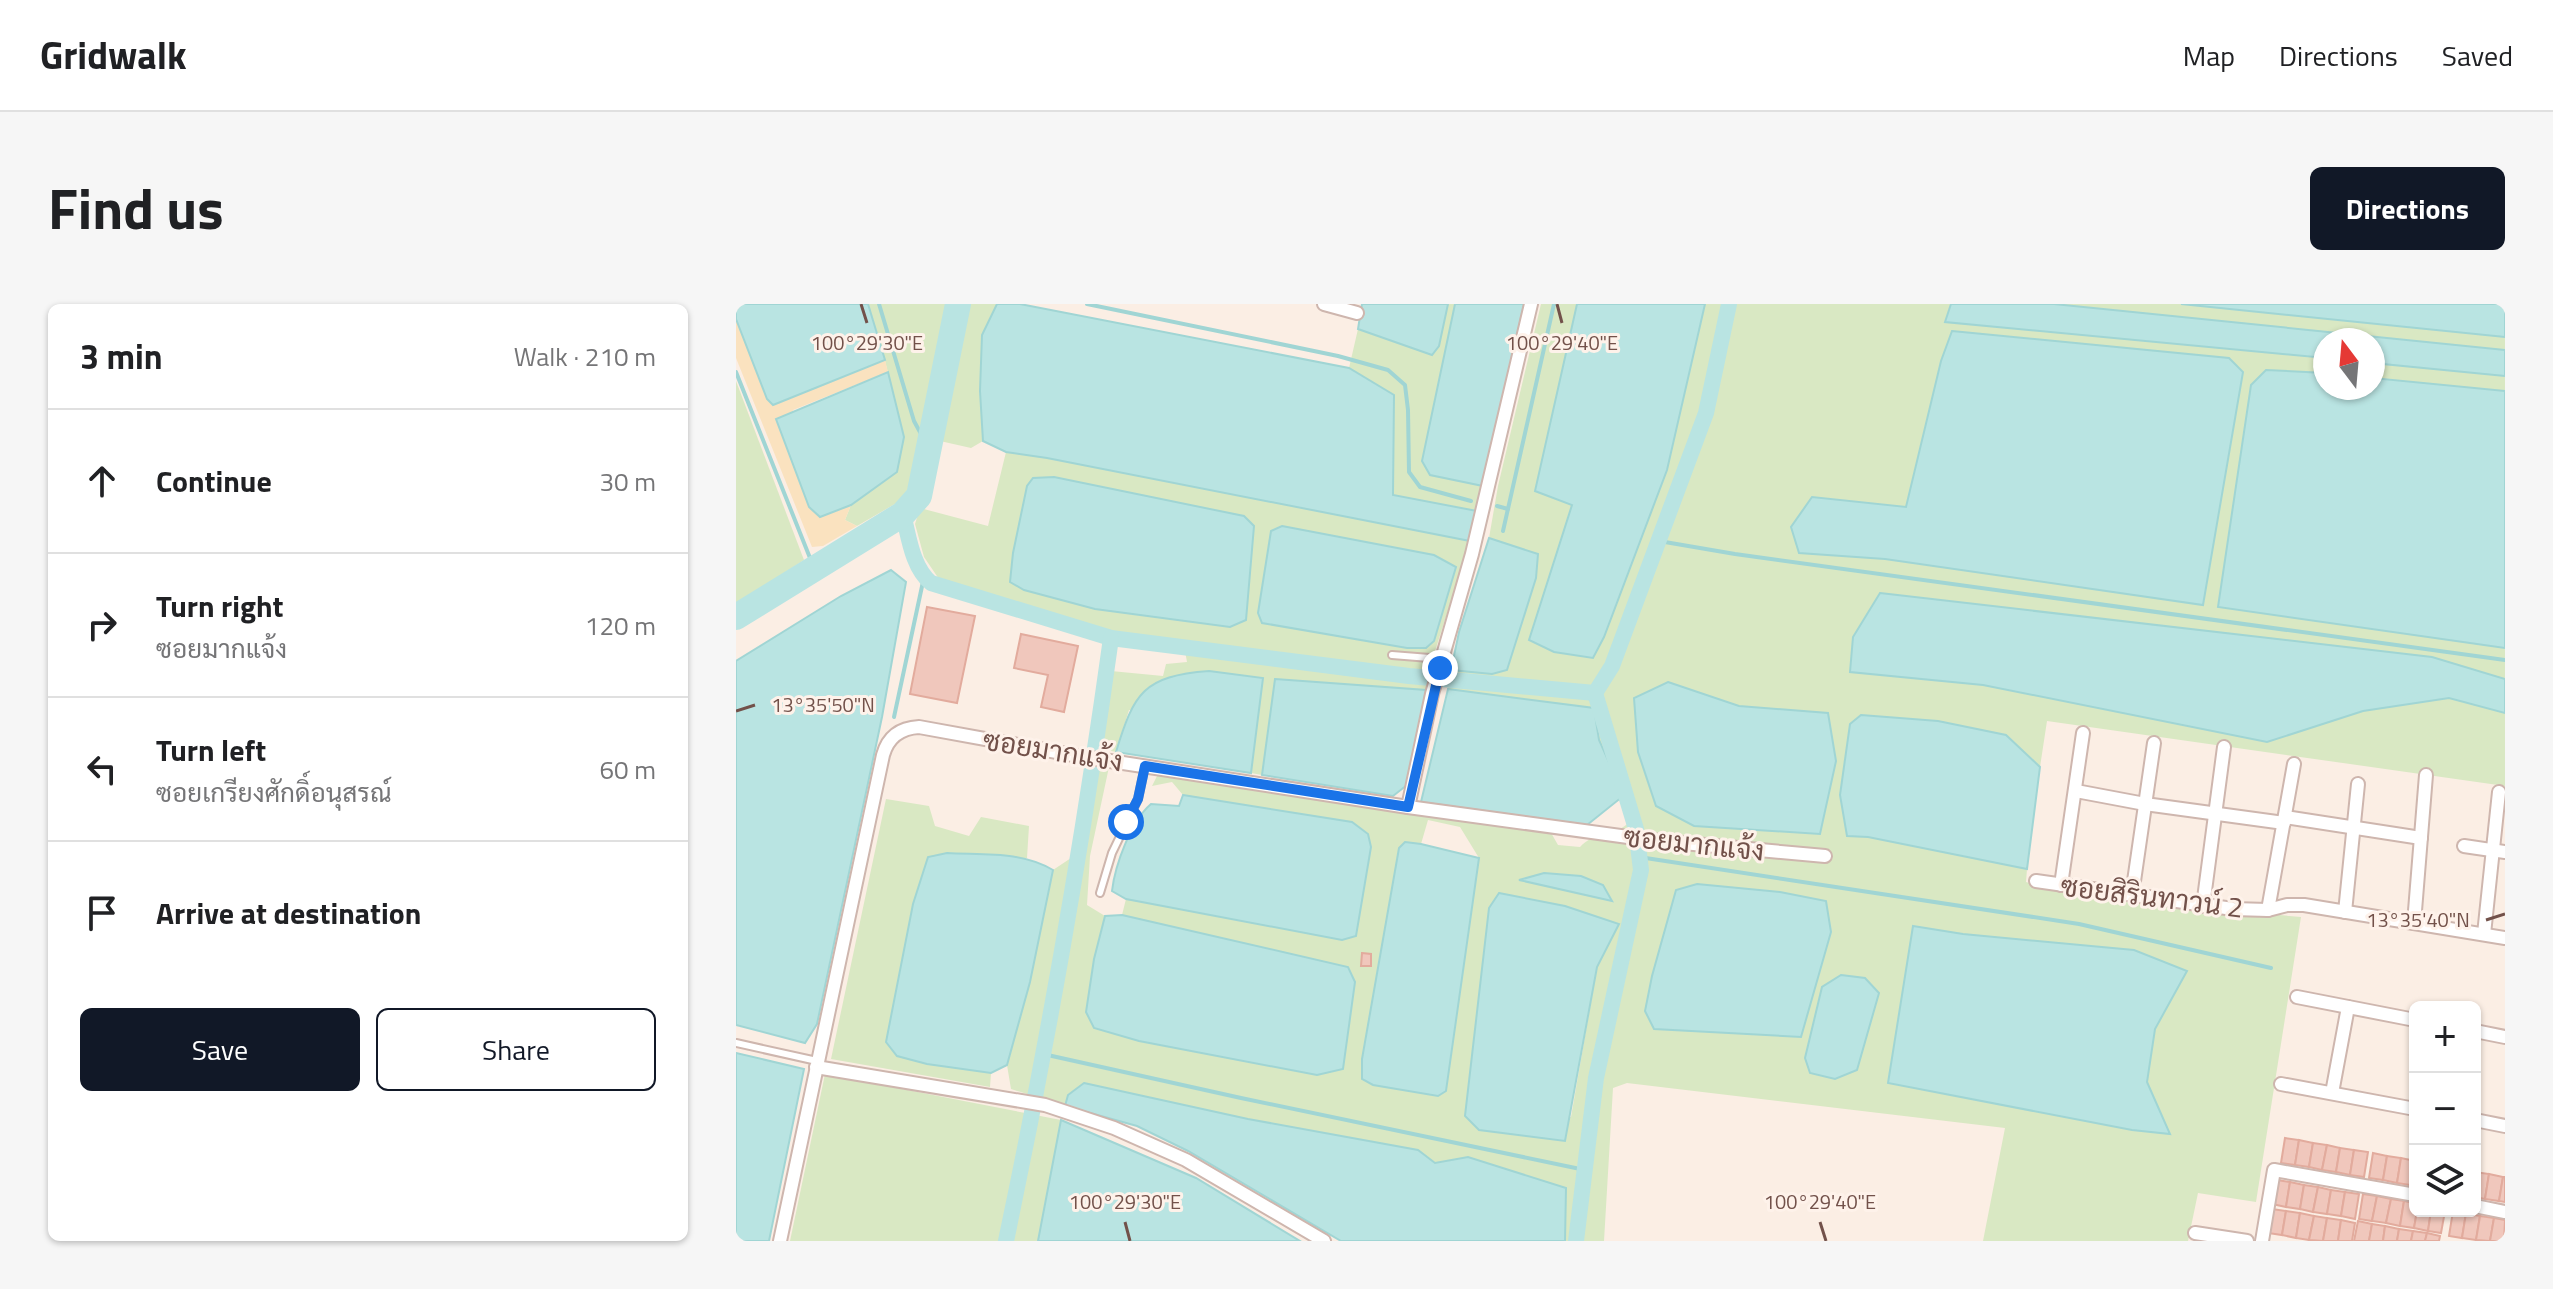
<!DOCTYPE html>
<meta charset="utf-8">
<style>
body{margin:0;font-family:"Titillium Web",Sarabun,sans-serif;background:#f6f6f6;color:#202124}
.controls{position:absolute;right:24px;bottom:24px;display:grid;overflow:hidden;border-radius:12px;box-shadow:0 2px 6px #0004}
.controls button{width:72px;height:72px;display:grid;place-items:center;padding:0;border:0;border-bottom:2px solid #e0e0e0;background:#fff;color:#202124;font:40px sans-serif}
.compass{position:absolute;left:1577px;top:24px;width:72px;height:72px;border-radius:50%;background:#fff;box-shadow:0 2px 6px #0004;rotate:344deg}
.stop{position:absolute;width:24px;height:24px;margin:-18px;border:6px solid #1a73e8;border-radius:50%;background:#fff}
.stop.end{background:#1a73e8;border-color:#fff;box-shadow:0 2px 8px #0008}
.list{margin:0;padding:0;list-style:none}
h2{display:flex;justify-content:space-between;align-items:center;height:104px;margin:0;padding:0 32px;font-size:34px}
h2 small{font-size:26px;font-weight:400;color:#757577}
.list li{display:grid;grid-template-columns:52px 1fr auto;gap:24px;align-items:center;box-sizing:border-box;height:144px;padding:0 32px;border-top:2px solid #e0e0e0}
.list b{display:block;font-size:30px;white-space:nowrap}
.list p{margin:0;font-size:26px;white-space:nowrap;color:#757577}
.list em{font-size:26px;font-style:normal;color:#757577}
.actions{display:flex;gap:16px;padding:24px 32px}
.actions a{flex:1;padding:18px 0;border:2px solid #111827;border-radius:12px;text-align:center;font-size:28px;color:#111827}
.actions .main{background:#111827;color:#fff}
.icon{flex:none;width:44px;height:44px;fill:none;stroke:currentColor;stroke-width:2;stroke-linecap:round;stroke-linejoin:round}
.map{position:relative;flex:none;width:1769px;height:937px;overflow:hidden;border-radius:12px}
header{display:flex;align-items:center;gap:48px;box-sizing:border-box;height:112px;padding:0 40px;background:#fff;border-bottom:2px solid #e0e0e0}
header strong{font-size:38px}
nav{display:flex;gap:44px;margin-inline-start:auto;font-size:28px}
.intro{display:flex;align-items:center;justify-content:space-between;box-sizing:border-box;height:192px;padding:0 48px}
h1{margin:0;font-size:56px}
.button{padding:20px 36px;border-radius:12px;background:#111827;color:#fff;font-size:28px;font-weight:700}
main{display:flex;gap:48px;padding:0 48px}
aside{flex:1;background:#fff;border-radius:12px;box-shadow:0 2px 6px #0004}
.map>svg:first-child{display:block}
.green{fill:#d9e8c3;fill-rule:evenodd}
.sand{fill:#fae2bf}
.water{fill:#b9e4e2;stroke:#a0d5d4;stroke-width:2}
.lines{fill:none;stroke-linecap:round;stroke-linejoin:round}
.stream{stroke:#a0d5d4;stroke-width:4}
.canal{stroke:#b9e4e2;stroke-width:16}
.river{stroke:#b9e4e2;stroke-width:26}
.building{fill:#f0c7bc;stroke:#e2ab9d;stroke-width:2}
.lane-casing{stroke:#ceb6ae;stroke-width:10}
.street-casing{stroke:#ceb6ae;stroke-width:16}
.lane{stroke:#fff;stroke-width:6}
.street{stroke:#fff;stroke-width:12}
.route{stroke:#1a73e8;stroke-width:10}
.ticks{fill:none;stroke:#72514a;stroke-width:3}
.labels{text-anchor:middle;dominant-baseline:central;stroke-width:6;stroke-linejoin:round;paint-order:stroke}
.street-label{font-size:28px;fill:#72514a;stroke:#fef2ea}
.ticks-label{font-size:20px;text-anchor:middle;fill:#72514a;stroke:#fef2ea;stroke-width:6;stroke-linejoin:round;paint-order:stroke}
</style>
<header>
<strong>Gridwalk</strong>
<nav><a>Map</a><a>Directions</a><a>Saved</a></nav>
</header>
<div class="intro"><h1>Find us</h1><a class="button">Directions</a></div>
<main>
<aside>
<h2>3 min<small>Walk · 210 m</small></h2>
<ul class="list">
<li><svg class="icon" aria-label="ahead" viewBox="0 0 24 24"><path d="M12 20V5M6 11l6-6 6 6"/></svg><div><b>Continue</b></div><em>30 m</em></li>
<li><svg class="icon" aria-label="right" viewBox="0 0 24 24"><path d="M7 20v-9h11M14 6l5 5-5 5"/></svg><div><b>Turn right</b><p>ซอยมากแจ้ง</p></div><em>120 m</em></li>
<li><svg class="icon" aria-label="left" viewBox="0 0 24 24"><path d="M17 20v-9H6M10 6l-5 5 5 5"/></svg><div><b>Turn left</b><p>ซอยเกรียงศักดิ์อนุสรณ์</p></div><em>60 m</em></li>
<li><svg class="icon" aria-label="arrive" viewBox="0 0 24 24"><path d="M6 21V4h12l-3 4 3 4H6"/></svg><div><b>Arrive at destination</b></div></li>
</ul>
<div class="actions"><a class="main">Save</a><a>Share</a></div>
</aside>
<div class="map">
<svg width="1769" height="937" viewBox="0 0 1769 937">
<rect width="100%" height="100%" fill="#fbeee4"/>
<g class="green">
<polygon points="132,0 217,0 184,167 164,197 121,222 109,216 115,201 126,193 168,133 144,37"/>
<polygon points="230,0 261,0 246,31 244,87 247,137 235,144 204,137"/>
<polygon points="712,0 719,0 706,60 694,171 747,182 741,207 657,191 658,91 613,64 622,25 696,50 703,42"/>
<path d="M805 0H841L799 187 837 200 793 336 856 354 868 333 931 166 969 0H1215L1210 18 1589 54V69L1531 66 1482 303 1769 344V375L1696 353 1144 289 1117 333 1115 368 1247 381 1531 438 1627 407 1713 394 1769 409V482L1311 417 1304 463 1270 431 1202 417 1126 411 1114 420 1111 532 1132 533 1291 565 1290 578 1344 593 1565 613 1520 898 1462 889 1452 937H1247L1269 824 891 779 877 784 868 937H829L830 884 732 853 699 859 682 846 512 815 349 779 329 802 275 785 271 761 294 678 317 566 335 554 353 462 373 463 354 552 351 601 369 612 358 655 350 708 612 663 386 611 390 595 606 636 620 632 635 543 616 518 447 491 436 478 416 482 423 468 814 527 822 541 844 543C857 528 881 532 893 518L881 476 863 436 857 404 712 385 715 366 756 370 763 239 753 234 762 182ZM1205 57 1467 301 1149 255 1063 248 1076 193 1170 203ZM932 378 1003 402 1092 409 902 448ZM692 516 724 523 743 554 637 781 626 775V755L663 544 669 538 685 540ZM940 586 1090 597 1095 628 1065 733 909 707 916 672ZM753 605 882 621 861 663 835 813 743 826 729 812ZM1177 622 1451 667 1419 725 1411 778 1433 830 1396 826 1152 779Z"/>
<polygon points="1318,0 1445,0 1769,33 1769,46"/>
<polygon points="1637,59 1769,72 1769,87 1637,74"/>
<polygon points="0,77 68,256 0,300"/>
<polygon points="270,148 311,154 734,237 694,363 690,386 540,375 526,471 515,469 521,422 393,406 380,448 355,442 375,367 427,372 430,360 451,358 447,336 362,328 280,304 205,278 188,253 179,220 184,204 252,222"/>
<polygon points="150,495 193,502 199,522 233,532 245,513 293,522 291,554 192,553 177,600 150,738 161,752 191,760 255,769 254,783 95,755"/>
<polygon points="89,770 325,816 302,937 54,937"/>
</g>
<polygon class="sand" points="0,15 31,95 37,101 149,56 152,68 57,106 85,213 115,201 109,216 121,222 87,242 76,243 0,54"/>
<g class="water">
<polygon points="0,0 132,0 149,56 37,101 31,95 0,15"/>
<polygon points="261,0 284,0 613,64 658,91 657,191 741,207 734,237 311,154 270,148 247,137 244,87 246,31"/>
<polygon points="626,0 712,0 703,42 696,51 622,25"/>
<polygon points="719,0 788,0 747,182 694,171 686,157"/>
<polygon points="841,0 969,0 931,166 868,333 857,354 818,348 793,336 836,201 799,187"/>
<polygon points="1215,0 1318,0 1769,46 1769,72 1637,59 1637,36 1589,36 1589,54 1209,18"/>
<polygon points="1445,0 1769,0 1769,33"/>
<polygon points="1216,27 1493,54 1507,68 1467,301 1149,255 1063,249 1055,223 1076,193 1170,203 1205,57"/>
<polygon points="1530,66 1589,69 1589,84 1637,84 1637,74 1769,87 1769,344 1482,303 1515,81"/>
<polygon points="152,68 168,133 161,168 115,201 84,213 73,203 40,115"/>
<polygon points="318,173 508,212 518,222 510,316 494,323 359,305 288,286 274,278 277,249 291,182 297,174"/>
<polygon points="546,222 698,251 720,263 698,337 690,344 671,344 526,319 522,309 535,227"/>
<polygon points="753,234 802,250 800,274 771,366 756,370 715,366 723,328"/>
<polygon points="155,266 170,278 146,413 81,720 69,739 0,721 0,357 105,292"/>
<polygon points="1144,289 1696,353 1769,375 1769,409 1713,394 1627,407 1531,438 1247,381 1114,368 1117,333"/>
<path d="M473 367 527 374 515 469 380 448C398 389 407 372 473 367Z"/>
<polygon points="539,375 690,386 671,481 657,492 526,471"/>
<polygon points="932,378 1003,402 1092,409 1100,457 1084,530 958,522 920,502 902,448 898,394"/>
<polygon points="712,385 858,404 863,436 881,476 886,493 851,521 685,498"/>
<polygon points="1125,411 1202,417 1270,431 1304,463 1291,565 1132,533 1111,532 1104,491 1114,420"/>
<path d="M447 491 616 518 632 530 635 543 620 632 606 636 390 595 376 587C379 561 395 517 415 500L443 502Z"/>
<polygon points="669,538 685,540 743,554 710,787 702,792 637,781 626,775 626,755 663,544"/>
<path d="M211 549C247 551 286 547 317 566L294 678 271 761 255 769 191 760 161 752 150 738 177 600 192 553Z"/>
<polygon points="808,569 845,572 867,581 876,597 783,576"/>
<polygon points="961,580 1044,588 1090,597 1095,628 1065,733 918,725 909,707 916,672 940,586"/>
<polygon points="763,589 829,602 883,620 861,663 829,837 743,826 729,812 753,604"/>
<polygon points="386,611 612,663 619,678 607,765 581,771 403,737 358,724 350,708 358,655 369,612"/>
<polygon points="1177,622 1227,630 1398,646 1451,667 1419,725 1411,778 1434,830 1396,826 1152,779"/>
<polygon points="1105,671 1129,674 1143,689 1121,766 1099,775 1074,769 1069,754 1086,683"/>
<polygon points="0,749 68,765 33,937 0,937"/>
<polygon points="348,779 512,815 682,846 699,859 732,853 830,884 829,937 605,937 452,847 401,822 329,802 332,791"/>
<polygon points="325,816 460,874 564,937 302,937"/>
</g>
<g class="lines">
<g class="stream">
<polyline points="143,0 178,117 192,143"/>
<polyline points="351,0 602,52 652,66 669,81 672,106 673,168 684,183 735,197"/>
<polyline points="0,68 78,264"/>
<polyline points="761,202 772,205"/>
<polyline points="767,227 818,0"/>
<polyline points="923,237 999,250 1769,356"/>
<polyline points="158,413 188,273"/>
<polyline points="903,553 1343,620 1535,664"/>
<polyline points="307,750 505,794 849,866"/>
</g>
<g class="canal">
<path d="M167 210C173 233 176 263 195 279L375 334 673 372 859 389 876 362 970 109 993 0"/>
<path d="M270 937C312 738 347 536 375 334"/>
<polyline points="840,937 860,774 905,566 900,525 859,389"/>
</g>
<polyline class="river" points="0,313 167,210 183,192 222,0"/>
</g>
<g class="building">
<polygon points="191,303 239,312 221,399 174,390"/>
<polygon points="285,330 342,342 328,408 305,403 312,371 278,364"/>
<polygon points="626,649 635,650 635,662 625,662"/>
<polygon points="1549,834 1563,836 1559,861 1545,859"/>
<polygon points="1563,836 1577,839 1573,863 1559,861"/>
<polygon points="1577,839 1591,841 1586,866 1573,863"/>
<polygon points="1591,841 1604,844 1600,868 1586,866"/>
<polygon points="1604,844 1618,846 1614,871 1600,868"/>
<polygon points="1618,846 1632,848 1628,873 1614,871"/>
<polygon points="1637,849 1651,852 1647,876 1633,874"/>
<polygon points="1651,852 1665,854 1661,879 1647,876"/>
<polygon points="1665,854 1679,857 1674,881 1661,879"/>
<polygon points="1679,857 1679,882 1674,881"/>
<polygon points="1739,868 1753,870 1749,895 1739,893"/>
<polygon points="1753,870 1767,873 1763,897 1749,895"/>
<polygon points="1767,873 1769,873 1769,898 1763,897"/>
<polygon points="1541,876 1554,878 1550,903 1536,900"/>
<polygon points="1554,878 1568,881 1564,905 1550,903"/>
<polygon points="1568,881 1582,883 1577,908 1564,905"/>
<polygon points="1582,883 1595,886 1591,910 1577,908"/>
<polygon points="1595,886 1609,888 1605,912 1591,910"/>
<polygon points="1609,888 1623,890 1619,915 1605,912"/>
<polygon points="1627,890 1641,892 1636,917 1623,915"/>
<polygon points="1641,892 1655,895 1650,919 1636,917"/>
<polygon points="1655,895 1668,897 1664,922 1650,919"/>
<polygon points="1668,897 1679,899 1681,907 1678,924 1664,922"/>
<polygon points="1536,905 1550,907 1546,931 1532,929"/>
<polygon points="1550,907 1564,909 1560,934 1546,931"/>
<polygon points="1681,907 1695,907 1692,927 1678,924"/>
<polygon points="1695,907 1709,907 1705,929 1692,927"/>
<polygon points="1717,907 1730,909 1726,934 1713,932"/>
<polygon points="1564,909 1578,912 1573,936 1560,934"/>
<polygon points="1730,909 1744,912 1740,936 1726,934"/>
<polygon points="1578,912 1591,914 1587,937 1573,936"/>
<polygon points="1744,912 1758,914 1754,937 1740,936"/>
<polygon points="1591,914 1605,916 1602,937 1587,937"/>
<polygon points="1758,914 1769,916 1768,937 1754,937"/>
<polygon points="1605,916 1619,919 1616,937 1602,937"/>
<polygon points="1622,917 1636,920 1633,937 1618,937"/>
<polygon points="1636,920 1649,922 1647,937 1633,937"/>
<polygon points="1649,922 1663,925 1661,937 1647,937"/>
<polygon points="1663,925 1677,927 1675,937 1661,937"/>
<polygon points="1677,927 1691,929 1689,937 1675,937"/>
<polygon points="1691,929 1704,932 1703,937 1689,937"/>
</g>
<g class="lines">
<defs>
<g id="lane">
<polyline points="656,351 706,355"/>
<polyline points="364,589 376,549 402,495 409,462"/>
<polyline points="0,739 81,757"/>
</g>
<g id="street">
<polyline points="588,0 621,9"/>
<polyline points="1340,487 1409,500 1548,519"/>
<polyline points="672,503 696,390 736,250 795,0"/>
<polyline points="1549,513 1685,534"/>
<polyline points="1728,542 1769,548"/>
<polyline points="1300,577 1497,605 1532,606 1551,601 1568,601 1769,634"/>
<polyline points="1325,581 1347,429"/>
<polyline points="1396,591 1418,439"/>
<polyline points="1467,602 1488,443"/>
<polyline points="1532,606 1558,460"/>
<polyline points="1609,608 1622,480"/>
<polyline points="1678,619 1690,471"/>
<polyline points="1748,630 1763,488"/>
<polyline points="1561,693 1679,716"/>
<polyline points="1739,727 1769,733"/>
<polyline points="80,763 309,801 378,824 450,856 588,937"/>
<polyline points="1545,780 1679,805"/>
<polyline points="1596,789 1612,703"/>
<polyline points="1739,816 1769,822"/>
<polyline points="1739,902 1769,908"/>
<polyline points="1459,929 1511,937"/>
<path d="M44 937 147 451C152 433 164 424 183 423L348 453 672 503 914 536 1089 552"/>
<polyline points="1526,937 1538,866 1679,891"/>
</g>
</defs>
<use href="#lane" class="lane-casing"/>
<use href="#street" class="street-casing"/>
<use href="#lane" class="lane"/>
<use href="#street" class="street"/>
</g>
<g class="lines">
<polyline class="route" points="390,518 402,495 409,462 672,503 704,364"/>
</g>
<path class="ticks" d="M125 0 131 19M821 0 826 19M0 407 19 401M1750 616 1769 610M389 918 394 937M1084 918 1090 937"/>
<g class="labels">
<g class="street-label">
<text transform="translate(317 446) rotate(9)">ซอยมากแจ้ง</text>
<text transform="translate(958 539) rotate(6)">ซอยมากแจ้ง</text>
<text transform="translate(1416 592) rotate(7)">ซอยสิรินทาวน์ 2</text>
</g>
</g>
<g class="ticks-label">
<text x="131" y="46">100°29'30"E</text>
<text x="826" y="46">100°29'40"E</text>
<text x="87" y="408">13°35'50"N</text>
<text x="1682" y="623">13°35'40"N</text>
<text x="389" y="905">100°29'30"E</text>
<text x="1084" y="905">100°29'40"E</text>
</g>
</svg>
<div class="controls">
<button>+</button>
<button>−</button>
<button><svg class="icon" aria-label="layers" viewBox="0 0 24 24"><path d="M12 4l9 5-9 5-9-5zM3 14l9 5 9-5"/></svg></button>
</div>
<svg class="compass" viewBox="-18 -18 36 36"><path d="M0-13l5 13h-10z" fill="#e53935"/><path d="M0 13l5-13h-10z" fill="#757577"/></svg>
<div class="stop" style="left:390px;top:518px"></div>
<div class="stop end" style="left:704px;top:364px"></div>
</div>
</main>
